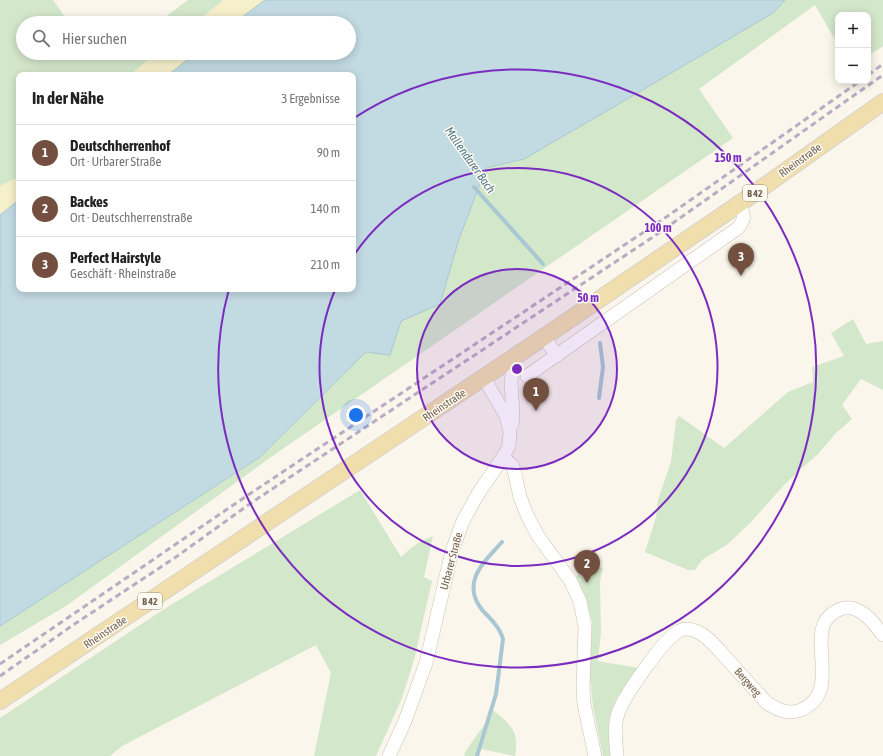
<!DOCTYPE html>
<html lang="de">
<meta charset="utf-8">
<style>
body{margin:0;font-family:"Asap Condensed",sans-serif;background:#f6f6f6;color:#222}
.controls{position:absolute;right:12px;top:12px;display:grid;overflow:hidden;border-radius:8px;box-shadow:0 2px 10px #0003}
.controls button{width:36px;height:36px;display:grid;place-items:center;padding:0;border:0;border-bottom:1px solid #e0e0e0;background:#fff;color:#222;font:20px sans-serif}
.you{position:absolute;left:356px;top:415px;width:14px;height:14px;margin:-10px;border:3px solid #fff;border-radius:50%;background:#1a73e8;box-shadow:0 0 0 6px #1a73e833}
.badge{display:grid;place-items:center;width:26px;height:26px;border-radius:50%;background:#724f3e;color:#fff;font-size:13px;font-weight:700}
.pin{position:absolute;translate:-50% -33px;filter:drop-shadow(0 1px 2px #0008)}
.pin::after{content:'';position:absolute;top:21px;width:14px;height:12px;background:inherit;clip-path:polygon(0 0,100% 0,50% 100%)}
.list{margin:0;padding:0;list-style:none}
h2{display:flex;justify-content:space-between;align-items:center;height:52px;margin:0;padding:0 16px;font-size:17px}
h2 small{font-size:13px;font-weight:400;color:#767676}
.list li{display:grid;grid-template-columns:26px 1fr auto;gap:12px;align-items:center;box-sizing:border-box;height:56px;padding:0 16px;border-top:1px solid #e0e0e0}
.list b{display:block;font-size:15px;white-space:nowrap}
.list p{margin:0;font-size:13px;white-space:nowrap;color:#767676}
.list em{font-size:13px;font-style:normal;color:#767676}
.icon{flex:none;width:22px;height:22px;fill:none;stroke:currentColor;stroke-width:2;stroke-linecap:round;stroke-linejoin:round}
.map{position:relative;flex:none;width:883px;height:756px;overflow:hidden}
.search{position:absolute;background:#fff;box-shadow:0 2px 10px #0003;left:16px;top:16px;width:340px;height:44px;display:flex;align-items:center;gap:10px;box-sizing:border-box;padding:0 14px;border-radius:22px;color:#767676;font-size:15px}
.panel{position:absolute;background:#fff;box-shadow:0 2px 10px #0003;left:16px;top:72px;width:340px;height:220px;border-radius:8px}
.map>svg:first-child{display:block}
.green{fill:#d3e7cb}
.sand{fill:#f5f0ca}
.water{fill:#c2dae2;stroke:#a9c7d2}
.lines{fill:none;stroke-linecap:round;stroke-linejoin:round}
.stream{stroke:#a9c7d2;stroke-width:4}
.minor-casing{stroke:#cbc0b2;stroke-width:14}
.major-casing{stroke:#d8d3ce;stroke-width:18}
.minor{stroke:#fff;stroke-width:13}
.major{stroke:#f0deac;stroke-width:16}
.rail{stroke:#baaac4;stroke-width:3;stroke-dasharray:6 4;stroke-linecap:butt}
.ring{fill:none;stroke:#7b2cbf;stroke-width:2}
.labels{text-anchor:middle;dominant-baseline:central;stroke-width:3;stroke-linejoin:round;paint-order:stroke}
.shield{fill:#fdfaf1;stroke:#9c8f81;stroke-width:1}
.shield-label{font-size:10px;font-weight:bold;fill:#726151}
.street-label{font-size:11px;fill:#726151;stroke:#fdfaf1}
.water-label{font-size:12px;font-style:italic;fill:#51798a;stroke:#fdfaf1}
.centre{fill:#7b2cbf;stroke:#fdfaf1;stroke-width:2}
.ring-label{font-size:12px;text-anchor:middle;font-weight:bold;fill:#7b2cbf;stroke:#fdfaf1;stroke-width:3;stroke-linejoin:round;paint-order:stroke}
</style>
<div class="map">
<svg width="883" height="756" viewBox="0 0 883 756">
<rect width="100%" height="100%" fill="#faf6eb"/>
<g class="green">
<polygon points="0,0 53,0 69,23 23,23 23,53 91,53 94,57 103,53 156,53 130,75 19,75 19,177 0,186"/>
<polygon points="188,0 224,0 195,23 157,23"/>
<polygon points="785,0 883,0 883,46 868,56 868,15 838,15 838,45 815,5 699,89 733,138 271,457 66,606 0,645 0,626 260,457 366,352 390,355 401,321 440,304 459,239 486,168 524,159 617,105 772,13"/>
<polygon points="853,319 866,344 883,341 883,390 861,379 842,405 852,419 836,433 818,454 801,469 785,484 751,522 728,544 702,560 695,570 688,570 645,552 656,517 658,500 671,462 676,420 679,416 724,448 788,392 813,382 812,367 844,356 831,333"/>
<path d="M360 490 401 557C413 546 418 542 433 536L424 577 432 581 414 660 402 698 376 756H314L331 673 316 645 122 746 110 756H0V718L161 611Z"/>
<path d="M603 567 600 581 601 632 598 661 638 668C627 684 611 701 609 722 608 733 610 745 610 756H603L593 707 590 676 592 622 586 598 576 576Z"/>
<path d="M493 710C512 726 519 730 515 756L481 749Z"/>
<polygon points="486,722 475,756 464,756 465,752"/>
</g>
<g class="sand">
<polygon points="224,0 265,0 234,23 195,23"/>
<polygon points="156,53 196,53 168,75 130,75"/>
<polygon points="19,177 19,200 0,215 0,186"/>
</g>
<polygon class="water" points="265,0 785,0 773,13 617,105 524,159 486,168 459,239 440,304 401,321 390,355 366,352 260,457 0,626 0,215 19,200 19,289 353,289 353,75 168,75 196,53 349,53 349,23 234,23"/>
<g class="lines">
<g class="stream">
<polyline points="474,187 543,264"/>
<polyline points="599,398 603,367 600,343"/>
<path d="M477 756 496 694 503 639C500 628 491 619 483 611 460 583 483 563 502 542"/>
</g>
<defs>
<g id="minor">
<polyline points="544,337 557,356"/>
<path d="M527 376 738 228C746 218 744 215 739 204"/>
<polyline points="512,425 513,415 511,381 517,355"/>
<polyline points="503,457 512,465 514,470 520,497 527,515 538,536 570,580 580,601 585,627 583,687 584,704 595,756"/>
<polyline points="389,756 405,721 426,663 452,551 463,521 478,494 503,457 509,446 510,431 506,416 484,378"/>
<path d="M617 756C616 741 613 725 619 711 625 695 664 638 679 631 684 628 691 629 696 631 710 637 720 652 730 662 742 676 754 689 767 703 778 710 788 715 801 710 835 695 817 658 822 630 825 614 844 602 859 611 869 615 876 627 883 635"/>
</g>
<polyline id="major" points="0,701 544,337 739,204 883,102"/>
</defs>
<use href="#minor" class="minor-casing"/>
<use href="#major" class="major-casing"/>
<use href="#minor" class="minor"/>
<use href="#major" class="major"/>
<g class="rail">
<polyline points="868,75 883,64"/>
<polyline points="0,664 248,495 662,220 860,81"/>
<polyline points="0,676 76,623 176,557 251,503 653,237 883,75"/>
</g>
</g>
<circle cx="517" cy="369" r="100" fill="#7b2cbf" fill-opacity=".12"/>
<g class="ring">
<circle cx="517" cy="369" r="100"/>
<path d="M354 255A199 199 0 1 1 335 290"/>
<path d="M354 118A299 299 0 1 1 229 289"/>
</g>
<g class="labels">
<g class="shield">
<rect x="743" y="185" width="24" height="16" rx="3"/>
<rect x="138" y="593" width="24" height="16" rx="3"/>
</g>
<g class="shield-label">
<text x="755" y="193">B 42</text>
<text x="150" y="601">B 42</text>
</g>
<g class="street-label">
<text transform="translate(800 160) rotate(-36)">Rheinstraße</text>
<text transform="translate(444 405) rotate(-34)">Rheinstraße</text>
<text transform="translate(451 561) rotate(-75)">Urbarer Straße</text>
<text transform="translate(105 632) rotate(-34)">Rheinstraße</text>
<text transform="translate(748 682) rotate(48)">Bergweg</text>
</g>
<g class="water-label">
<text transform="translate(470 160) rotate(55)">Mallendarer Bach</text>
</g>
</g>
<circle cx="517" cy="369" r="6" class="centre"/>
<g class="ring-label">
<text x="728" y="162">150 m</text>
<text x="658" y="232">100 m</text>
<text x="588" y="302">50 m</text>
</g>
</svg>
<div class="controls">
<button>+</button>
<button>−</button>
</div>
<div class="you"></div>
<div class="pin badge" style="left:536px;top:411px">1</div>
<div class="pin badge" style="left:587px;top:583px">2</div>
<div class="pin badge" style="left:741px;top:276px">3</div>
<div class="search"><svg class="icon" aria-label="search" viewBox="0 0 24 24"><circle cx="10" cy="10" r="6"/><path d="M15 15l6 6"/></svg>Hier suchen</div>
<section class="panel">
<h2>In der Nähe<small>3 Ergebnisse</small></h2>
<ul class="list">
<li><span class="badge">1</span><div><b>Deutschherrenhof</b><p>Ort · Urbarer Straße</p></div><em>90 m</em></li>
<li><span class="badge">2</span><div><b>Backes</b><p>Ort · Deutschherrenstraße</p></div><em>140 m</em></li>
<li><span class="badge">3</span><div><b>Perfect Hairstyle</b><p>Geschäft · Rheinstraße</p></div><em>210 m</em></li>
</ul>
</section>
</div>
